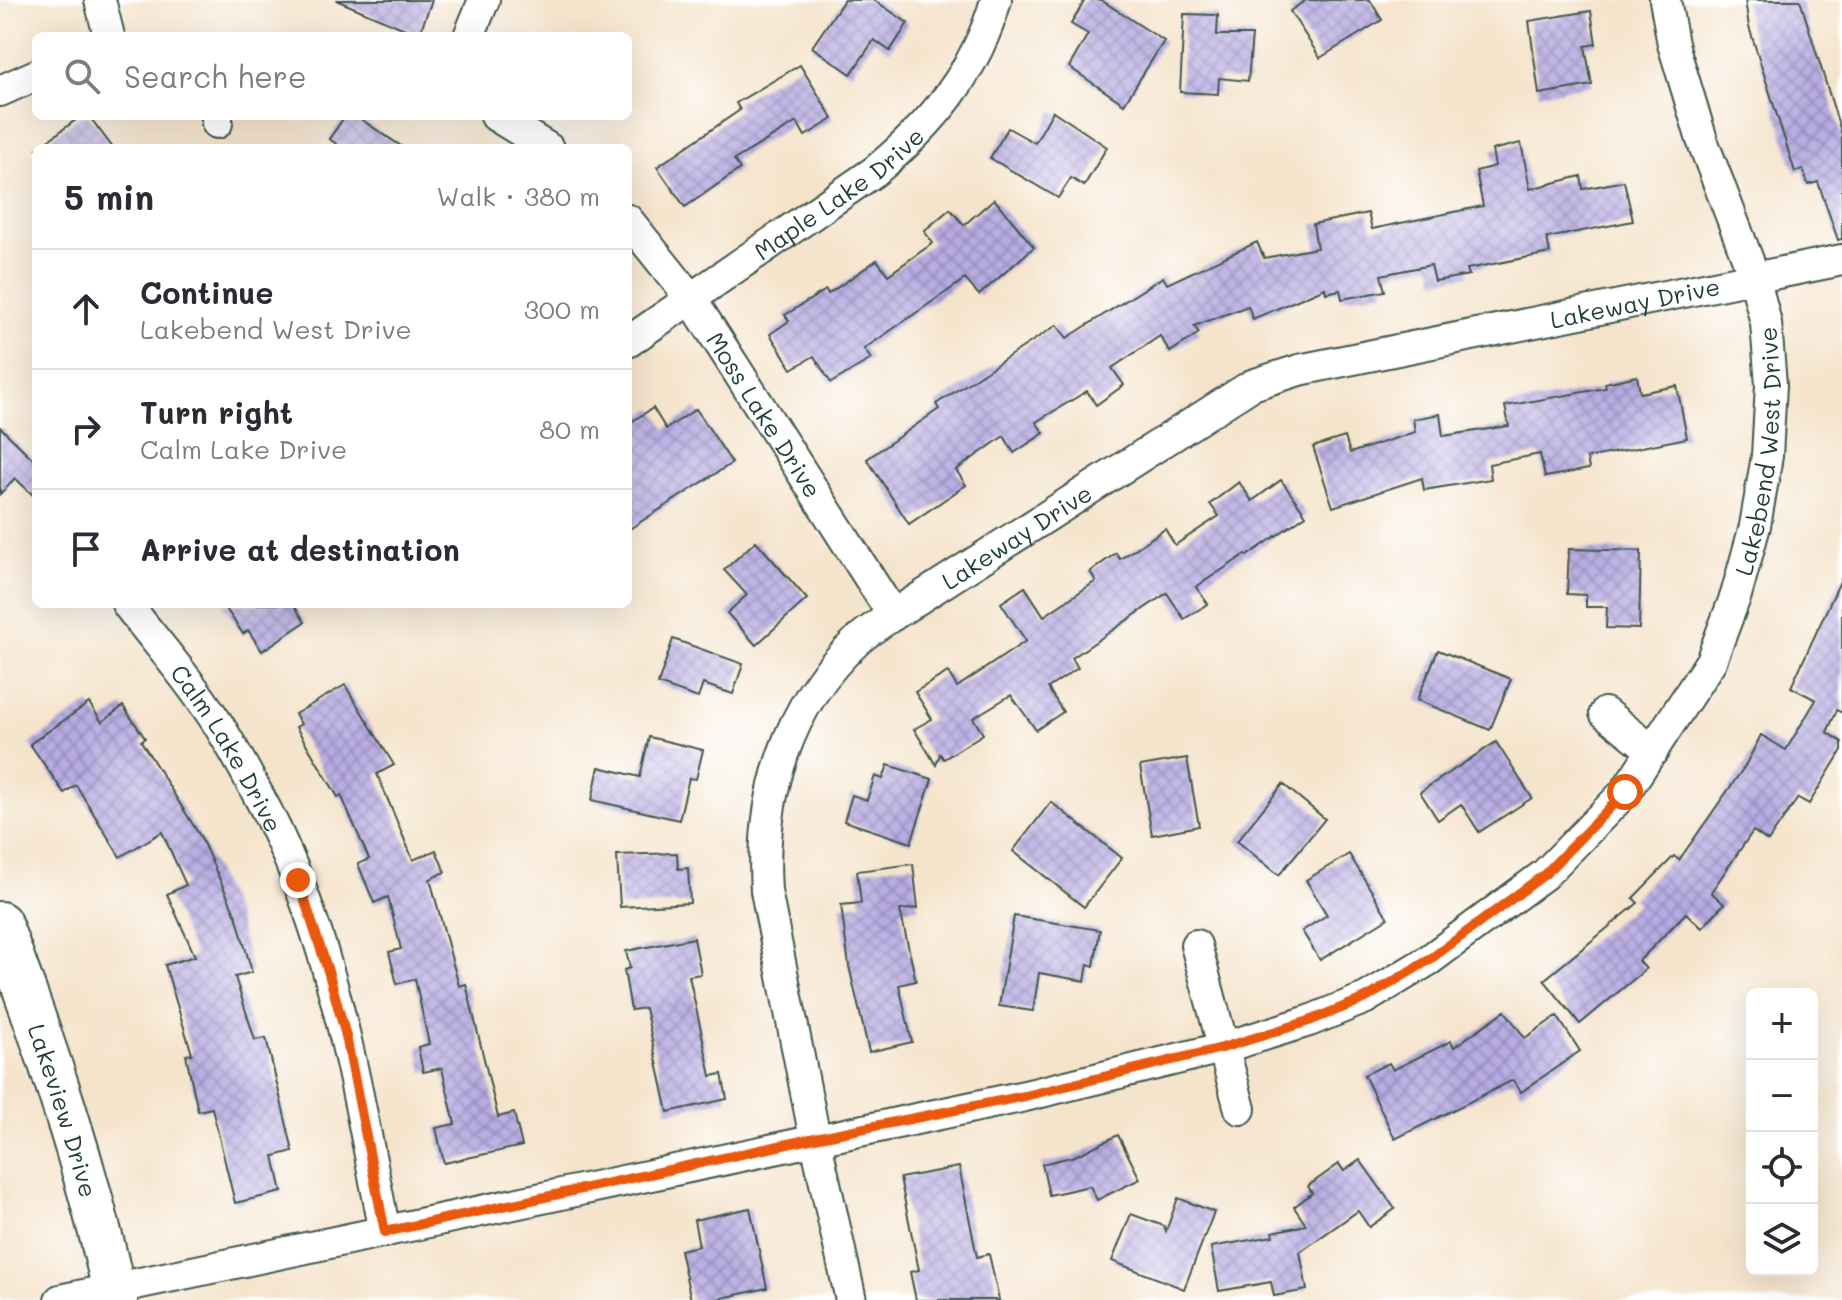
<!DOCTYPE html>
<meta charset="utf-8">
<style>
body{margin:0;font-family:Mali,sans-serif;background:#f2f2f3;color:#2b2b33}
.controls{position:absolute;right:24px;bottom:24px;display:grid;overflow:hidden;border-radius:12px;box-shadow:0 8px 32px #0002}
.controls button{width:72px;height:72px;display:grid;place-items:center;padding:0;border:0;border-bottom:2px solid #e1e1e2;background:#fff;color:#2b2b33;font:40px sans-serif}
.stop{position:absolute;width:24px;height:24px;margin:-18px;border:6px solid #ea580c;border-radius:50%;background:#fff}
.stop.end{background:#ea580c;border-color:#fff;box-shadow:0 2px 8px #0008}
.list{margin:0;padding:0;list-style:none}
h2{display:flex;justify-content:space-between;align-items:center;height:104px;margin:0;padding:0 32px;font-size:34px}
h2 small{font-size:26px;font-weight:400;color:#7c7c81}
.list li{display:grid;grid-template-columns:52px 1fr auto;gap:24px;align-items:center;box-sizing:border-box;height:120px;padding:0 32px;border-top:2px solid #e1e1e2}
.list b{display:block;font-size:30px;white-space:nowrap}
.list p{margin:0;font-size:26px;white-space:nowrap;color:#7c7c81}
.list em{font-size:26px;font-style:normal;color:#7c7c81}
.icon{flex:none;width:44px;height:44px;fill:none;stroke:currentColor;stroke-width:2;stroke-linecap:round;stroke-linejoin:round}
.map{position:relative;flex:none;width:1842px;height:1300px;overflow:hidden}
.search{position:absolute;background:#fff;box-shadow:0 8px 32px #0002;left:32px;top:32px;width:600px;height:88px;display:flex;align-items:center;gap:20px;box-sizing:border-box;padding:0 28px;border-radius:12px;color:#7c7c81;font-size:30px}
.panel{position:absolute;background:#fff;box-shadow:0 8px 32px #0002;left:32px;top:144px;width:600px;height:464px;border-radius:12px}
.map>svg:first-child{display:block}
.building{fill:url(#building-cross-hatch)}
.lines{fill:none;stroke-linecap:round;stroke-linejoin:round}
.street-casing{stroke:#3f564b;stroke-width:34}
.secondary-casing{stroke:#3f564b;stroke-width:46}
.street{stroke:#fff;stroke-width:30}
.secondary{stroke:#fff;stroke-width:42}
.route{stroke:#ea580c;stroke-width:10}
.labels{text-anchor:middle;dominant-baseline:central;stroke-width:6;stroke-linejoin:round;paint-order:stroke}
.street-label{font-size:24px;fill:#1f3d34;stroke:#fff}
</style>
<div class="map">
<svg width="1842" height="1300" viewBox="0 0 1842 1300">
<defs>
<pattern id="building-cross-hatch" width="8" height="8" patternUnits="userSpaceOnUse" patternTransform="scale(2)"><rect width="8" height="8" fill="#b8ace3"/><path d="M0 0l8 8M0 8l8-8" fill="none" stroke="#958db9"/></pattern>
</defs>
<rect width="100%" height="100%" fill="#fff"/>
<filter id="ink" filterUnits="userSpaceOnUse"><feTurbulence type="fractalNoise" baseFrequency=".0125" numOctaves="2"/><feDisplacementMap in="SourceGraphic" scale="16" xChannelSelector="R" yChannelSelector="G"/><feConvolveMatrix kernelMatrix="1 2 1 2 8 2 1 2 1" color-interpolation-filters="sRGB"/></filter>
<filter id="wash" filterUnits="userSpaceOnUse"><feTurbulence type="fractalNoise" baseFrequency=".006" numOctaves="4" result="noise"/><feDisplacementMap in="SourceGraphic" scale="32" xChannelSelector="R" yChannelSelector="G"/><feGaussianBlur stdDeviation="1.8" result="paint"/><feColorMatrix in="noise" values="0 0 0 0 0 0 0 0 0 0 0 0 0 0 0 0 0 1.4 0 .05"/><feComposite in="paint" operator="in"/></filter>
<g filter="url(#wash)">
<rect width="100%" height="100%" fill="#f5e4cc"/>
<g id="blocks">
<g class="building">
<polygon points="336,0 432,0 419,35"/>
<polygon points="844,0 874,0 908,23 890,51 874,40 851,74 812,47"/>
<polygon points="1085,0 1101,0 1164,41 1124,104 1069,67 1088,34 1071,24"/>
<polygon points="1306,0 1370,0 1382,20 1320,58 1290,11"/>
<polygon points="1745,0 1800,0 1842,135 1842,239 1838,240 1818,182 1808,185 1803,169 1795,172 1749,27"/>
<polygon points="1591,11 1596,44 1585,46 1592,85 1539,94 1529,21"/>
<polygon points="1184,14 1218,15 1217,35 1252,35 1248,81 1219,78 1218,94 1180,92"/>
<polygon points="800,65 833,119 805,136 797,122 734,160 740,169 685,207 657,167 740,110 736,103"/>
<polygon points="1053,111 1107,147 1084,186 1071,178 1058,198 990,158 1008,128 1035,143"/>
<polygon points="81,116 89,116 113,148 38,148"/>
<polygon points="345,116 356,116 404,148 343,148 329,139"/>
<polygon points="1521,143 1530,189 1581,176 1583,189 1624,181 1633,221 1547,238 1550,253 1467,269 1469,275 1435,281 1431,265 1381,275 1385,291 1342,299 1340,290 1326,293 1325,288 1253,319 1248,306 1194,326 1199,333 1170,352 1160,336 1112,368 1124,385 1096,405 1087,391 1036,422 1044,433 1014,453 1004,436 956,470 966,485 909,524 867,459 939,409 936,404 1057,325 1067,338 1163,277 1167,284 1257,242 1264,258 1317,248 1313,224 1368,213 1372,229 1483,206 1476,171 1495,166 1492,150"/>
<polygon points="994,199 1034,247 979,295 965,279 864,349 871,359 831,383 814,356 792,369 770,334 789,321 785,315 826,290 828,294 877,260 888,275 933,243 924,231 950,209 964,225"/>
<polygon points="1637,376 1640,393 1677,386 1687,438 1587,458 1589,469 1545,477 1540,454 1489,464 1491,479 1424,490 1422,478 1333,507 1313,447 1345,437 1350,453 1415,432 1413,419 1440,414 1443,436 1509,426 1505,406 1606,388 1605,383"/>
<polygon points="653,408 666,429 696,409 732,463 628,530 628,424"/>
<polygon points="0,427 36,462 36,498 15,478 0,494"/>
<polygon points="1281,480 1306,515 1247,556 1246,554 1196,587 1208,604 1184,619 1167,593 1072,658 1078,668 1048,688 1063,712 1036,730 1011,695 973,718 983,734 944,759 940,754 936,765 914,729 932,719 915,692 948,672 957,687 1026,641 1001,603 1025,587 1044,616 1096,581 1090,572 1116,553 1120,559 1165,529 1175,545 1219,516 1210,504 1239,482 1252,501"/>
<polygon points="756,541 807,599 756,645 727,613 747,595 724,570"/>
<polygon points="1569,549 1641,551 1639,629 1606,628 1607,607 1586,607 1586,595 1567,594"/>
<polygon points="1842,577 1842,713 1837,710 1827,732 1842,742 1842,750 1809,804 1798,798 1768,841 1753,831 1711,892 1724,904 1702,928 1686,913 1639,961 1646,969 1580,1024 1544,980 1638,903 1633,898 1674,856 1679,860 1745,766 1761,735 1786,750 1816,700 1791,687"/>
<polygon points="223,604 293,604 305,622 262,651 248,630 243,634"/>
<polygon points="673,639 743,664 733,694 703,684 698,698 658,684"/>
<polygon points="1438,650 1511,679 1490,730 1417,700"/>
<polygon points="345,685 394,765 377,774 413,860 436,850 445,872 430,879 459,986 466,984 498,1117 514,1113 522,1146 444,1163 436,1128 455,1124 442,1068 423,1072 418,1047 429,1044 415,979 397,984 389,952 401,949 388,897 374,903 358,864 369,859 341,795 338,797 296,727 301,724 295,714"/>
<polygon points="89,703 102,722 123,706 145,738 141,741 200,836 236,915 252,972 235,977 255,1040 266,1038 293,1151 274,1156 282,1192 235,1203 212,1108 198,1111 186,1055 192,1054 165,965 195,956 167,894 186,885 162,832 120,857 76,785 64,793 30,744"/>
<polygon points="649,737 703,750 696,779 689,778 679,820 592,800 599,767 640,777"/>
<polygon points="1496,742 1532,798 1479,832 1461,804 1438,820 1420,792"/>
<polygon points="1187,758 1199,826 1152,835 1140,766"/>
<polygon points="888,765 932,779 911,843 844,821 852,795 867,800 875,776 883,779"/>
<polygon points="1283,784 1325,819 1279,875 1237,841"/>
<polygon points="1051,802 1122,858 1084,907 1013,851"/>
<polygon points="677,853 678,869 688,868 690,903 620,907 617,855"/>
<polygon points="1349,854 1388,918 1320,960 1302,931 1327,915 1306,880"/>
<polygon points="913,864 918,908 900,910 916,981 899,985 912,1042 869,1052 849,966 841,905 861,903 857,871"/>
<polygon points="1014,916 1100,930 1094,966 1088,964 1085,981 1039,973 1033,1011 999,1006"/>
<polygon points="694,938 701,974 689,976 711,1076 722,1074 727,1099 668,1112 645,1008 631,1010 624,970 630,968 626,951"/>
<polygon points="1505,1011 1525,1038 1557,1016 1580,1051 1521,1092 1513,1080 1395,1139 1364,1075 1389,1063 1393,1070 1451,1041 1454,1047"/>
<polygon points="1118,1135 1140,1179 1097,1200 1090,1186 1049,1195 1042,1164 1075,1156"/>
<polygon points="1360,1160 1395,1209 1369,1227 1358,1211 1300,1252 1307,1290 1274,1296 1271,1282 1219,1291 1211,1247 1273,1236 1272,1232 1306,1225 1294,1207 1312,1193 1308,1186 1339,1164 1344,1171"/>
<polygon points="959,1167 977,1257 989,1254 999,1300 916,1300 910,1272 919,1270 900,1178"/>
<polygon points="1178,1198 1214,1212 1184,1289 1112,1261 1131,1214 1164,1226 1166,1231"/>
<polygon points="750,1208 767,1288 713,1300 691,1300 680,1250 699,1246 694,1220"/>
</g>
</g>
</g>
<g filter="url(#ink)">
<use href="#blocks" fill-opacity="0" stroke="#3f564b" stroke-width="2"/>
<g class="lines">
<defs>
<g id="street">
<polyline points="100,0 109,36"/>
<polyline points="469,36 484,0"/>
<polyline points="0,91 36,75"/>
<polyline points="496,116 548,148"/>
<polyline points="217,123 217,116"/>
<path id="s1" d="M628 220 692 300 893 615"/>
<path id="s2" d="M628 342 875 171C932 124 976 72 996 0"/>
<path id="s3" d="M127 604C153 638 181 670 205 705 224 731 240 761 255 789 331 925 355 1081 385 1232"/>
<polyline points="1605,713 1653,751"/>
<polyline points="1196,945 1240,1109"/>
<path id="s4" d="M60 1300 1025 1096 1222 1048 1309 1021 1366 998 1429 960 1545 874 1625 792 1711 661 1736 595 1755 526 1767 456 1771 385 1766 323 1754 276 1702 140 1673 44 1665 0"/>
<path id="s5" d="M851 1300 815 1138 766 891C760 798 786 705 858 640 868 631 881 623 893 615L1252 385 1299 370 1842 260"/>
</g>
<g id="secondary">
<path id="s6" d="M0 923C46 1046 88 1171 116 1300"/>
</g>
</defs>
<use href="#street" class="street-casing"/>
<use href="#secondary" class="secondary-casing"/>
<use href="#street" class="street"/>
<use href="#secondary" class="secondary"/>
</g>
</g>
<g class="lines" filter="url(#ink)">
<polyline class="route" points="298,880 329,974 346,1036 385,1232 815,1138 1025,1096 1222,1048 1309,1021 1366,998 1429,960 1545,874 1625,792"/>
</g>
<g class="labels">
<g class="street-label">
<text stroke="none"><textPath href="#s2" startOffset="258">Maple Lake Drive</textPath></text>
<text stroke="none"><textPath href="#s5" startOffset="1556">Lakeway Drive</textPath></text>
<text stroke="none"><textPath href="#s1" startOffset="238">Moss Lake Drive</textPath></text>
<text stroke="none"><textPath href="#s4" startOffset="2048">Lakebend West Drive</textPath></text>
<text stroke="none"><textPath href="#s5" startOffset="884">Lakeway Drive</textPath></text>
<text stroke="none"><textPath href="#s3" startOffset="176">Calm Lake Drive</textPath></text>
<text stroke="none"><textPath href="#s6" startOffset="198">Lakeview Drive</textPath></text>
</g>
</g>
</svg>
<div class="controls">
<button>+</button>
<button>−</button>
<button><svg class="icon" aria-label="locate" viewBox="0 0 24 24"><circle cx="12" cy="12" r="6"/><path d="M12 2v4M12 18v4M2 12h4M18 12h4"/></svg></button>
<button><svg class="icon" aria-label="layers" viewBox="0 0 24 24"><path d="M12 4l9 5-9 5-9-5zM3 14l9 5 9-5"/></svg></button>
</div>
<div class="stop" style="left:1625px;top:792px"></div>
<div class="stop end" style="left:298px;top:880px"></div>
<div class="search"><svg class="icon" aria-label="search" viewBox="0 0 24 24"><circle cx="10" cy="10" r="6"/><path d="M15 15l6 6"/></svg>Search here</div>
<section class="panel">
<h2>5 min<small>Walk · 380 m</small></h2>
<ul class="list">
<li><svg class="icon" aria-label="ahead" viewBox="0 0 24 24"><path d="M12 20V5M6 11l6-6 6 6"/></svg><div><b>Continue</b><p>Lakebend West Drive</p></div><em>300 m</em></li>
<li><svg class="icon" aria-label="right" viewBox="0 0 24 24"><path d="M7 20v-9h11M14 6l5 5-5 5"/></svg><div><b>Turn right</b><p>Calm Lake Drive</p></div><em>80 m</em></li>
<li><svg class="icon" aria-label="arrive" viewBox="0 0 24 24"><path d="M6 21V4h12l-3 4 3 4H6"/></svg><div><b>Arrive at destination</b></div></li>
</ul>
</section>
</div>
